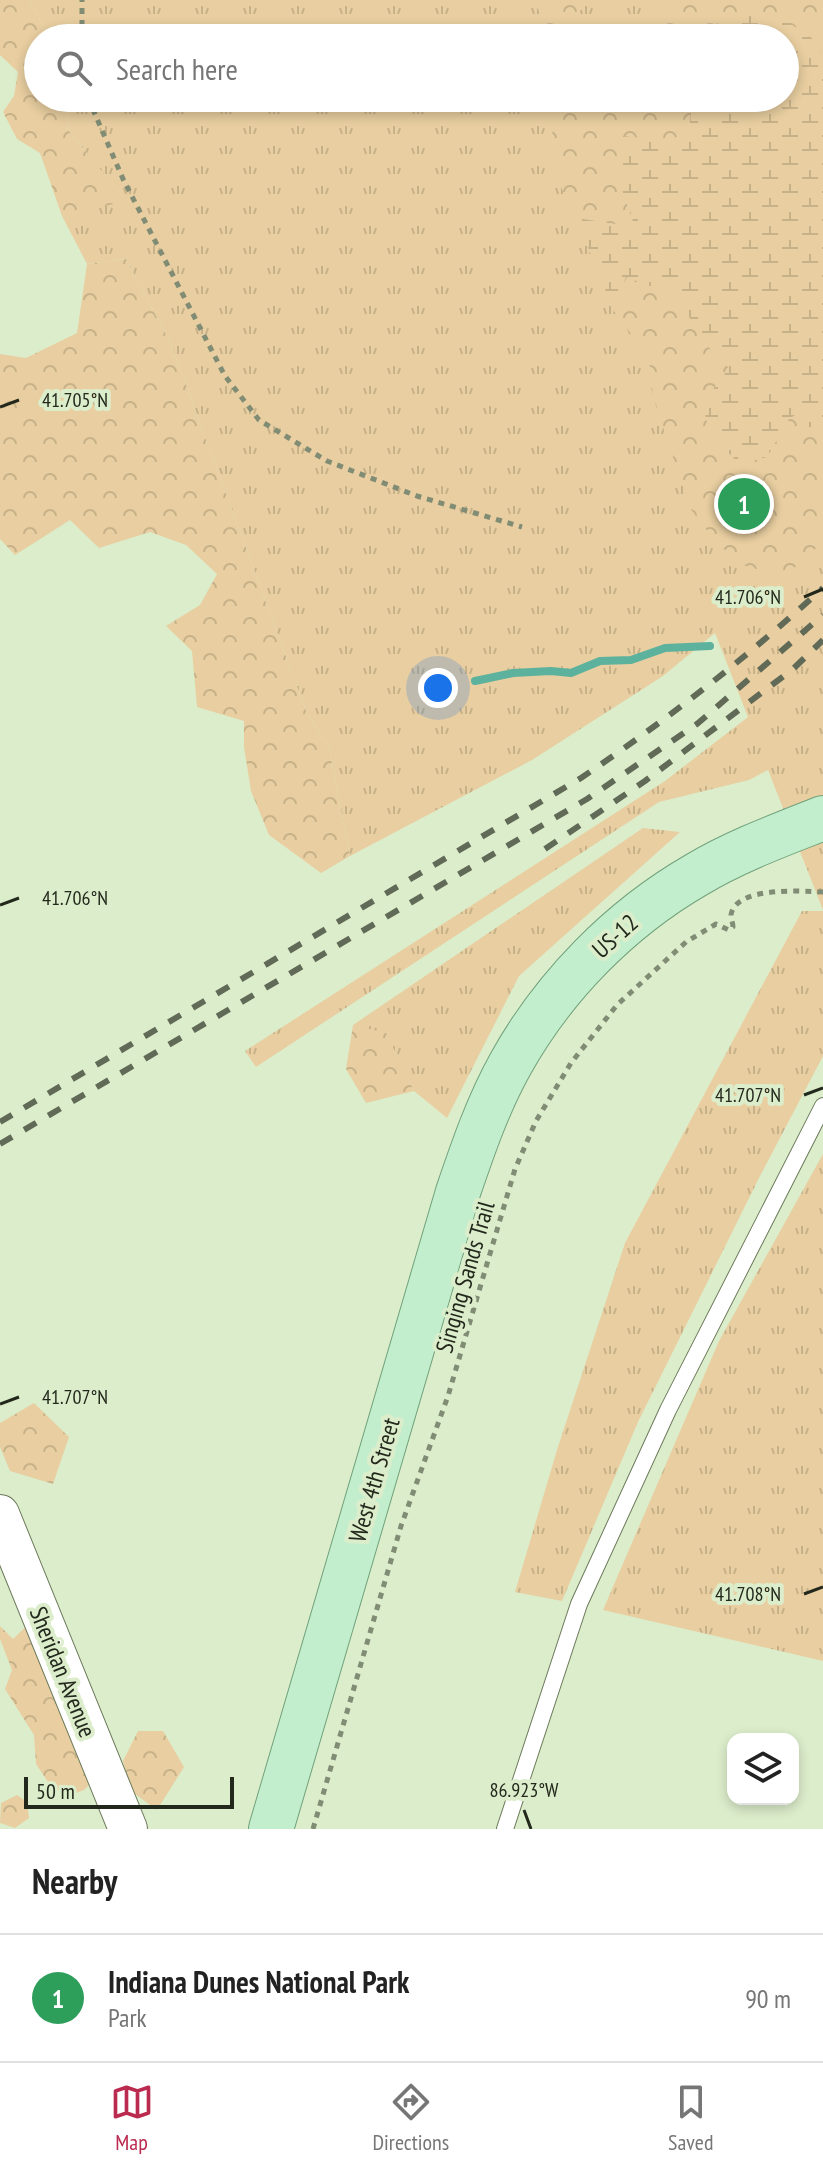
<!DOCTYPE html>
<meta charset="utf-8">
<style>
body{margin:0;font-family:"PT Sans Narrow",sans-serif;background:#f6f6f6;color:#222}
.controls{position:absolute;right:24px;bottom:24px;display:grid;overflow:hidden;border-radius:16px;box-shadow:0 4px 12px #0003}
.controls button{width:72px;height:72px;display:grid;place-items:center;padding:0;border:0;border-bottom:2px solid #e0e0e0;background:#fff;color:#222;font:40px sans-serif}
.scale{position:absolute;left:24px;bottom:20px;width:210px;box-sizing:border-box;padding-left:8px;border:4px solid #23281c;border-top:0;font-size:22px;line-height:28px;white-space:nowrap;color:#23281c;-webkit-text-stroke:6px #dcedcb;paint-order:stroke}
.you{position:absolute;left:438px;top:688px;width:28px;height:28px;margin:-20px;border:6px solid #fff;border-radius:50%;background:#1a73e8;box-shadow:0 0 0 12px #1a73e833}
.badge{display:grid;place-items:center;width:52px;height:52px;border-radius:50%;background:#bb2b4f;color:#fff;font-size:26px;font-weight:700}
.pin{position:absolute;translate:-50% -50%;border:4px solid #fff;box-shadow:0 2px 8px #0006}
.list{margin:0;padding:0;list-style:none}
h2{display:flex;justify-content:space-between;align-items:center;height:104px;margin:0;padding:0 32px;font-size:34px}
h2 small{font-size:26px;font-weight:400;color:#767676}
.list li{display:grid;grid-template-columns:52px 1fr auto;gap:24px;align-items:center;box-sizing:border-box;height:128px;padding:0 32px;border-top:2px solid #e0e0e0}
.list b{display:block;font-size:30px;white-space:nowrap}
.list p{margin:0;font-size:26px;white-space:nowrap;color:#767676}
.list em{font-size:26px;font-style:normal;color:#767676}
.icon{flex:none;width:44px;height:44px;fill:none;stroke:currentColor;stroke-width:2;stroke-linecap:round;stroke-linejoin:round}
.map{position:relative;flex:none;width:823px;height:1829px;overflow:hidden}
.search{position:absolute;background:#fff;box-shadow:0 4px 12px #0003;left:24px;right:24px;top:24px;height:88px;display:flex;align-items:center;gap:20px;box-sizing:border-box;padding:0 28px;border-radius:44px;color:#767676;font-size:30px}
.sheet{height:232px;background:#fff}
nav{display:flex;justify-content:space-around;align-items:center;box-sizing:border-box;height:112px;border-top:2px solid #e0e0e0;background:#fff;font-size:22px;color:#767676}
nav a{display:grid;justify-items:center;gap:4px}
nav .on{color:#bb2b4f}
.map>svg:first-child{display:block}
.grass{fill:url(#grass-tufts)}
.forest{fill:url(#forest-crowns)}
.wetland{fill:url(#wetland-marsh)}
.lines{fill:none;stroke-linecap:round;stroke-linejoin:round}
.stream{stroke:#5cb29c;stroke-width:8}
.service-casing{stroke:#6c7a5b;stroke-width:18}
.tertiary-casing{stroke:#6c7a5b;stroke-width:40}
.primary-casing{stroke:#70a17a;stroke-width:46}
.path{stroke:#818c75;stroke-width:5;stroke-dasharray:6 6;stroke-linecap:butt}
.service{stroke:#fff;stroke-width:16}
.tertiary{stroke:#fff;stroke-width:38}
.primary{stroke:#c2eecd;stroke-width:44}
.rail{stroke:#616a57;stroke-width:6;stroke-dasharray:14 14;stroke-linecap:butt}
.ticks{fill:none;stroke:#23281c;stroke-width:3}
.labels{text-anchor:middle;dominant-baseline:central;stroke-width:8;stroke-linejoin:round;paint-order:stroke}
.street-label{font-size:24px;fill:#23281c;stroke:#dcedcb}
.ticks-label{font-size:20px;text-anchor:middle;fill:#23281c;stroke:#dcedcb;stroke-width:8;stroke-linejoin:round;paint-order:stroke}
</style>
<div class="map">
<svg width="823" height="1829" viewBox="0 0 823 1829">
<defs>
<pattern id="grass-tufts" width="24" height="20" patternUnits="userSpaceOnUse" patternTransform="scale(2)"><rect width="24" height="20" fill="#e8cea0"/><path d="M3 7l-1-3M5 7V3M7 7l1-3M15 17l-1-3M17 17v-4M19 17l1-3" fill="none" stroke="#c7b189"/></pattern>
<pattern id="forest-crowns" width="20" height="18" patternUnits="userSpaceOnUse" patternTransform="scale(2)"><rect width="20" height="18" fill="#e8cea0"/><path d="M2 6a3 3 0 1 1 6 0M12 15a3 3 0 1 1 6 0" fill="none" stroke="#c7b189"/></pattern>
<pattern id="wetland-marsh" width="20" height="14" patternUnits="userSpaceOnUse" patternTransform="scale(2)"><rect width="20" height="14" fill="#e8cea0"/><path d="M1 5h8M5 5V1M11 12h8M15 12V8" fill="none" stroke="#c7b189"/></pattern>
</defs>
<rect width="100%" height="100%" fill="#dcedcb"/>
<g class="grass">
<polygon points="29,0 823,0 823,910 768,770 749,780 659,802 256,1067 245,1051 665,781 748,717 715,633 663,676 532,760 350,856 329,748 306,711 171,344 126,259 87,264 62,216 125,200 69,131 65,98 785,98 785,38 50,38"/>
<polygon points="643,828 680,832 519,976 447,1118 414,1091 386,1034 353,1025"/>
<polygon points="802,911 823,911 823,1056 758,1180 638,1422 562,1601 515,1592 557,1450 625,1243"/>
<polygon points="823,1154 823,1661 603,1610 719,1341"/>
</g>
<g class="forest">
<polygon points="0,0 29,0 50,38 38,38 38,98 65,98 69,131 126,201 62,216 40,153 17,139 3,112 14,96 18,72 0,55"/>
<polygon points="580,0 584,8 551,31 533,1"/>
<polygon points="672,0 823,0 823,55 813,39 748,12 708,27 711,38 645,38"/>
<polygon points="607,98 693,98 688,136 654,140 623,136 624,153 621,187 636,228 576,218 560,185 551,148 555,102"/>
<polygon points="126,259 171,344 306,711 329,748 350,856 321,873 269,835 251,791 244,747 244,721 197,707 192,651 166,626 200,605 217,574 186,545 150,532 99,548 70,520 15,555 0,539 0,354 26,358 77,333 87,264"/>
<polygon points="625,276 677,296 703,341 729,368 707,398 767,456 789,419 808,406 809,427 823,428 823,542 784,577 739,564 711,536 690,508 653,397 649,358 614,311"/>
<polygon points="353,1025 386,1033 414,1091 366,1103 346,1069"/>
<polygon points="34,1403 69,1437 53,1484 10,1471 0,1447 0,1423"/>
<polygon points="33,1620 99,1775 84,1790 68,1796 50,1785 36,1764 34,1735 5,1689 12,1670 0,1639 0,1626 13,1639"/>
<polygon points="138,1731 163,1731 184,1767 157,1810 131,1791 123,1761"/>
<polygon points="17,1795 27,1802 29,1818 15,1828 0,1823 1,1803"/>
</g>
<path class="wetland" d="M748 12H773L813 39 823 55V428L809 427 808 406 789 419 767 457 740 464C723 447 698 426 707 400 711 389 723 378 729 368L703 341 677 296 626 277 614 311 576 218 635 227 621 187 624 153 623 136 654 140 688 136 693 98H785V38H711L707 27Z"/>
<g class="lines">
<polyline class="stream" points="475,681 513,673 551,671 571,673 600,661 631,660 665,648 710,646"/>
<defs>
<polyline id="service" points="505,1829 579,1604 668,1410 823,1106"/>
<polyline id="tertiary" points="0,1514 128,1829"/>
<path id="primary" d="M271 1829 458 1192C473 1148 488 1104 511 1063 554 986 620 919 696 875 736 851 780 835 823 818"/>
</defs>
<use href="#service" class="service-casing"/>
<use href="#tertiary" class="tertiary-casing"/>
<use href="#primary" class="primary-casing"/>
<g class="path">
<polyline points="82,38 82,0"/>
<polyline points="88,98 123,179 225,376 259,420 327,461 417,496 522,527"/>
<path d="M313 1829 401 1526 448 1396 515 1169 536 1121 571 1063 617 1005 686 942 716 924 729 930 733 927C733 923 731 919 731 915 735 886 802 891 823 892"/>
</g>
<use href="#service" class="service"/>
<use href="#tertiary" class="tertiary"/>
<use href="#primary" class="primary"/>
<g class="rail">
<polyline points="545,849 645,781 793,669 823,640"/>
<path d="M0 1122 581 778C668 719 745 659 823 588"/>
<polyline points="0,1144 587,799 697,724 823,615"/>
</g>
</g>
<path class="ticks" d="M0 407 19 400M804 597 823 589M0 905 19 898M804 1095 823 1088M0 1404 19 1397M804 1594 823 1587M524 1810 531 1829"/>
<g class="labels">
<g class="street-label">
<text transform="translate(615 936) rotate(-42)">US-12</text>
<text transform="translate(465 1277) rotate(-74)">Singing Sands Trail</text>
<text transform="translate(374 1480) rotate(-74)">West 4th Street</text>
<text transform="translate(63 1672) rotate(68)">Sheridan Avenue</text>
</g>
</g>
<g class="ticks-label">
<text x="75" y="407">41.705°N</text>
<text x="748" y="604">41.706°N</text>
<text x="75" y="905">41.706°N</text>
<text x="748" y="1102">41.707°N</text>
<text x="75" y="1404">41.707°N</text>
<text x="748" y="1601">41.708°N</text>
<text x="524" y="1797">86.923°W</text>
</g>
</svg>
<div class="controls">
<button><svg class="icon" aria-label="layers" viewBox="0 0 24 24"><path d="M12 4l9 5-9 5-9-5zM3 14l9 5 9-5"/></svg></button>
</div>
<div class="scale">50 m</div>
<div class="you"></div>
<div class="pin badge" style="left:744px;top:504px;background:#2e9e5b">1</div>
<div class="search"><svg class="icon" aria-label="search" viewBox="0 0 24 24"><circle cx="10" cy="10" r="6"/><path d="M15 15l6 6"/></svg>Search here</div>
</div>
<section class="sheet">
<h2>Nearby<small></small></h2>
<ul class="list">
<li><span class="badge" style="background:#2e9e5b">1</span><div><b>Indiana Dunes National Park</b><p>Park</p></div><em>90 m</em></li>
</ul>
</section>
<nav>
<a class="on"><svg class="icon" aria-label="map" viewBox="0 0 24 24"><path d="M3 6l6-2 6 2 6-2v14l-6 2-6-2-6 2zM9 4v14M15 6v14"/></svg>Map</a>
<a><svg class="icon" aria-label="directions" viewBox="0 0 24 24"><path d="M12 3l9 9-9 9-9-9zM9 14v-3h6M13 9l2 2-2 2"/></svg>Directions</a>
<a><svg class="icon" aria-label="saved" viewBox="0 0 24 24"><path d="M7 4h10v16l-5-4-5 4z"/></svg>Saved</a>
</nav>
